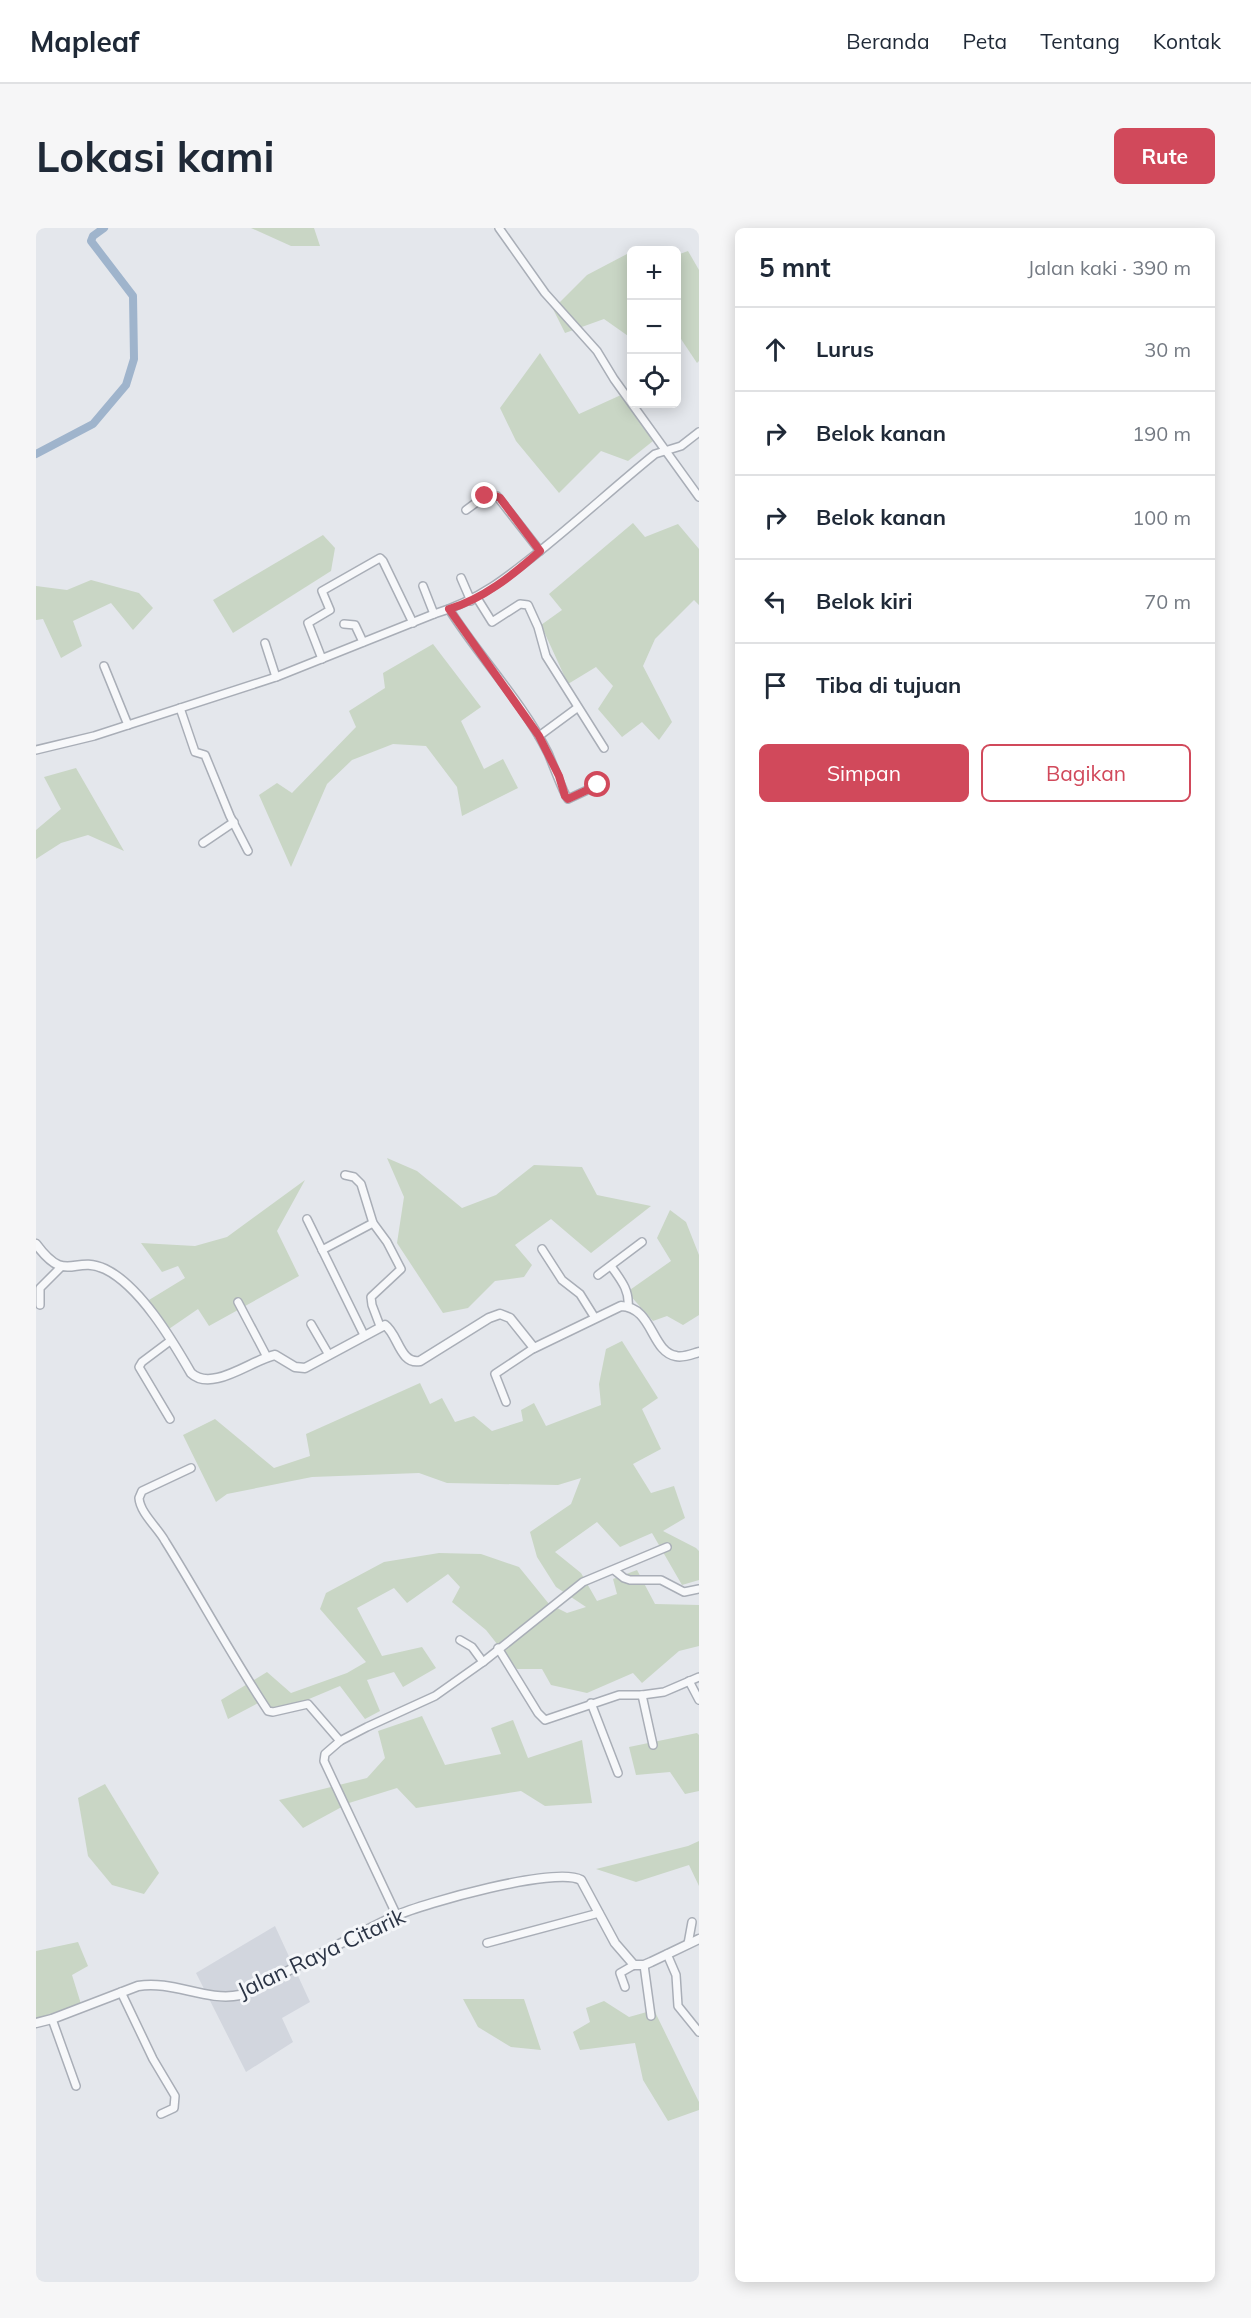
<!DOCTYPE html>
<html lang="id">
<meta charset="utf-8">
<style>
body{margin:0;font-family:Mulish,sans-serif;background:#f6f6f7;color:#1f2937}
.controls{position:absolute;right:18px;top:18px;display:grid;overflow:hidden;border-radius:9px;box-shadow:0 3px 15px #0003}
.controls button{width:54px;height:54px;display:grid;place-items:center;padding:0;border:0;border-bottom:2px solid #e0e1e3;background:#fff;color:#1f2937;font:30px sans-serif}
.stop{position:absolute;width:18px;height:18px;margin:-14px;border:4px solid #d1495b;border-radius:50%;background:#fff}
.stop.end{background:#d1495b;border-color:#fff;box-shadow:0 2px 6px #0008}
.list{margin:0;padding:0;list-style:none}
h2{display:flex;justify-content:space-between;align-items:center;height:78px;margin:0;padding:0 24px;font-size:26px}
h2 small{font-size:20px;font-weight:400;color:#747a83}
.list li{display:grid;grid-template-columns:39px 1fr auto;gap:18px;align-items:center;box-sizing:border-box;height:84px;padding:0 24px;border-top:2px solid #e0e1e3}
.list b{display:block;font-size:22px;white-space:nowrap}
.list em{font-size:20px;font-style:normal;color:#747a83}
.actions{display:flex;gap:12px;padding:18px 24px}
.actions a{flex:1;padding:14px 0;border:2px solid #d1495b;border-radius:9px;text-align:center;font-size:21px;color:#d1495b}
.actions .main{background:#d1495b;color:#fff}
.icon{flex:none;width:33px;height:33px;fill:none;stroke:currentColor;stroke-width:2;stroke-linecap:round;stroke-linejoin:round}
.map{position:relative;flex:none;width:663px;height:2054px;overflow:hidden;border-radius:9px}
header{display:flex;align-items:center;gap:36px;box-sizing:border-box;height:84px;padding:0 30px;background:#fff;border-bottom:2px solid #e0e1e3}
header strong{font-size:28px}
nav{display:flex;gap:33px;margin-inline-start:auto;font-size:21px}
.intro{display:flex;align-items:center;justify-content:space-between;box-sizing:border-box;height:144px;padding:0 36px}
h1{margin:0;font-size:42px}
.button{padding:15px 27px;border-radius:9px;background:#d1495b;color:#fff;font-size:21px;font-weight:700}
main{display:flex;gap:36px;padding:0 36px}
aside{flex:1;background:#fff;border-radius:9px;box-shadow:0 3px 15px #0003}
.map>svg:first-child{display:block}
.built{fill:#d2d6de}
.green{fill:#c9d6c5}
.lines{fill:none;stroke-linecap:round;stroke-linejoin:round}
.canal{stroke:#9fb4cc;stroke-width:8}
.minor-casing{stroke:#a9aeb7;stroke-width:10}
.tertiary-casing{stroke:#a9aeb7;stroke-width:11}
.minor{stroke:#f7f8fa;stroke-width:7}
.tertiary{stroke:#f7f8fa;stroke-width:8}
.route{stroke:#d1495b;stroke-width:8}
.labels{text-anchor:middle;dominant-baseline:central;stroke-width:6;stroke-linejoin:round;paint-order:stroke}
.street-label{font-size:22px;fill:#2b3445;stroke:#f4f6f9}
</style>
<header>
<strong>Mapleaf</strong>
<nav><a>Beranda</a><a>Peta</a><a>Tentang</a><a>Kontak</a></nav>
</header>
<div class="intro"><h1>Lokasi kami</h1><a class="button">Rute</a></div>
<main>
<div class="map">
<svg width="663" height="2054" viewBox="0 0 663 2054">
<rect width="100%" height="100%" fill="#e4e7ec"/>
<polygon class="built" points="239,1698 274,1774 246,1790 257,1814 210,1844 160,1745"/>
<g class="green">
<polygon points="215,0 278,0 284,18 255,18"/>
<polygon points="652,23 663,42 663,133 661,135 641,105 641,27"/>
<polygon points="591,26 595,30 595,110 568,91 529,105 517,81 551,47"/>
<polygon points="504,125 543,186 585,167 617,213 592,233 565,223 523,265 480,213 464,180"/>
<polygon points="597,295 609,309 642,296 663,321 663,377 658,372 619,411 607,438 636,494 623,512 606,494 586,509 562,481 577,458 560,439 532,456 505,397 526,382 513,366"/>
<polygon points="287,307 299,320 295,343 197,405 177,372"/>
<polygon points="55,352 103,365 117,380 97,402 75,375 37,393 46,418 25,430 7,391 0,392 0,358 31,362"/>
<polygon points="397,416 445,479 425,493 448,541 467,531 482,560 426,588 421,559 390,518 357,516 316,532 291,556 255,639 223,567 241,555 256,565 320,499 313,483 349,460 347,445"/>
<polygon points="40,540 88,623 52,607 25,615 0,631 0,602 25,581 8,549"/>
<polygon points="351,930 381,943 426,980 460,967 498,937 546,939 561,967 615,978 555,1025 515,991 479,1017 496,1037 488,1049 459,1053 432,1080 407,1085 361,1015 368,969"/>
<polygon points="269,952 241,1003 263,1048 173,1098 162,1081 130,1103 108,1075 149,1050 142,1038 126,1044 105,1015 159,1018 191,1009"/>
<polygon points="634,982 650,994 663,1027 663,1087 647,1097 631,1088 617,1093 591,1064 635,1033 621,1010"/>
<polygon points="586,1113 622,1170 606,1181 625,1221 597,1236 615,1265 638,1258 649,1290 627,1303 660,1320 663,1323 663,1352 646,1357 616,1305 584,1319 561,1294 519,1324 545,1345 561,1373 581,1366 577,1351 601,1342 619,1376 663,1377 663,1418 643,1423 606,1455 597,1445 551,1465 515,1457 506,1441 481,1441 450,1402 416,1374 424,1359 412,1346 371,1375 358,1360 321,1380 346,1428 386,1419 400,1440 367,1459 358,1444 331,1452 344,1483 329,1491 304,1458 242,1484 224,1474 192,1491 185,1472 231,1444 255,1465 311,1445 330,1434 284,1381 290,1365 348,1334 403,1325 445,1326 483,1339 513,1376 531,1385 550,1379 520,1359 501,1329 494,1304 535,1276 545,1250 522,1257 411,1255 383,1245 276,1249 191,1266 180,1274 147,1207 179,1191 238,1240 274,1228 270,1206 384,1155 394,1176 406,1170 419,1194 438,1188 456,1203 487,1193 485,1182 498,1175 510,1198 565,1177 563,1156 570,1121"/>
<polygon points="386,1488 409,1537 465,1526 455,1500 477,1492 492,1530 546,1512 556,1575 509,1578 485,1563 380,1580 361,1560 313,1575 267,1600 243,1572 331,1550 349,1530 342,1503"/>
<polygon points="661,1505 663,1507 663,1563 649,1566 634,1544 600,1547 593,1519"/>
<polygon points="69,1556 123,1645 108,1666 76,1657 52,1628 42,1570"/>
<polygon points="663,1613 663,1658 653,1637 600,1654 560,1641 652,1618"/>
<polygon points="42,1714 52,1738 36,1747 45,1776 0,1795 0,1723"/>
<polygon points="427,1771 488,1771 505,1822 475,1819 442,1799"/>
<polygon points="568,1773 593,1789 618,1782 663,1874 663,1882 632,1893 607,1852 599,1815 544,1822 537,1804 554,1794 550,1780"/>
</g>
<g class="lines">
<polyline class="canal" points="0,226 57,196 90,157 98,131 97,68 55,13 57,8 68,0"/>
<defs>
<g id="minor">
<polyline points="463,0 509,65 561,123 578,151 663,269"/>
<polyline points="430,282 449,268 461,268 504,323"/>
<polyline points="425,350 435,373"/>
<polyline points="387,358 398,386"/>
<polyline points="441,370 456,394 484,376 492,377 502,399 510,428 568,520"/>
<path d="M413 381C444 430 486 473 512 525 516 534 528 567 532 571L562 557"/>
<polyline points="308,396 319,397 327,414"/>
<polyline points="229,415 240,449"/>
<polyline points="286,431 272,395 294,382 286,363 344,330 347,333 377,395"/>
<polyline points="68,438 92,497"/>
<polyline points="144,480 159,524 169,527 194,588 212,623"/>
<polyline points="503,508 541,480"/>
<path d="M0 522 58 508 240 449 398 386C444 372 473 348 510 318 547 288 582 256 619 226L645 218 663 204"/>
<polyline points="167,615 198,594"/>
<polyline points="309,947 318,949 325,956 337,995 351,1014 365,1041 335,1069 336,1077 344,1098"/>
<polyline points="271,991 328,1107"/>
<polyline points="506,1021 526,1052 544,1066 559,1090"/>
<polyline points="286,1022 337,995"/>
<path d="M575 1038C584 1051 594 1062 592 1079"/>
<polyline points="562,1047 606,1014"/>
<polyline points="202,1074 231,1129"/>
<polyline points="4,1077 4,1060 25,1039"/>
<polyline points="275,1096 293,1127"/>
<polyline points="134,1113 106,1134 103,1139 134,1191"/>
<polyline points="470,1174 459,1146 498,1120"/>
<path d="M155 1240 106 1263 103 1270C104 1285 122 1300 129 1313 164 1369 195 1427 232 1483L237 1484 272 1476 304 1513"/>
<polyline points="578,1342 588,1350 594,1352 625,1352 648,1364 663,1361"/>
<polyline points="424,1412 436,1419 447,1434"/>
<polyline points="462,1420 502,1485 509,1492 583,1467 606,1467 628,1464 663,1449"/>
<polyline points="653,1453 663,1472"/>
<polyline points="606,1467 617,1517"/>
<polyline points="555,1475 582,1545"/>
<polyline points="361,1688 288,1533 289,1526 304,1513 331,1499 399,1468 447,1434 547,1354 631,1319"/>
<polyline points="451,1715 563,1685"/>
<polyline points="652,1716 656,1694"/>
<polyline points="631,1726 640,1747 642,1778 663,1804"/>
<polyline points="608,1737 615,1788"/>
<polyline points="589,1759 584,1745 598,1737"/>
<polyline points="85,1764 117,1831 139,1868 138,1880 125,1886"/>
<polyline points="16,1791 40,1858"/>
</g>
<g id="tertiary">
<path d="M0 1016C31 1058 37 1026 69 1041 104 1058 136 1112 155 1145 176 1165 217 1131 239 1127L259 1139 269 1140 349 1097C362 1106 364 1137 384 1133L453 1090 464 1086 474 1090 498 1120 585 1078C617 1079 615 1124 640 1128 647 1130 656 1126 663 1124"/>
<path d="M0 1795 16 1791 102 1758C137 1752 170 1774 204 1767 256 1742 307 1713 359 1688 388 1675 520 1638 545 1652L579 1715 598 1737H608L615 1734 663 1711"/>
</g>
</defs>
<use href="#minor" class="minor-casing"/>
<use href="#tertiary" class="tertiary-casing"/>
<use href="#minor" class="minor"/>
<use href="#tertiary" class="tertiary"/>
</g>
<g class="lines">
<path class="route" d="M449 268 457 267 464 270 504 323C477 347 447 371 413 381L503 508 523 548 529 568 532 571 562 557"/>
</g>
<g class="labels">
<g class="street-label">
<text transform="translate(285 1725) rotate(-25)">Jalan Raya Citarik</text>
</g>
</g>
</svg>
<div class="controls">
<button>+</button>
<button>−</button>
<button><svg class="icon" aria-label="locate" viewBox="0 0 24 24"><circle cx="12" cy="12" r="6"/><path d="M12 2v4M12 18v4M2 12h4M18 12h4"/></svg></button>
</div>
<div class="stop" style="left:562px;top:557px"></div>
<div class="stop end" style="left:449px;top:268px"></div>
</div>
<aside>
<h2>5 mnt<small>Jalan kaki · 390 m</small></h2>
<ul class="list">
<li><svg class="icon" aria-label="ahead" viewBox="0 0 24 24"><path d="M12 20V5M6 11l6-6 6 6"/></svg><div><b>Lurus</b></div><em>30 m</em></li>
<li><svg class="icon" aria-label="right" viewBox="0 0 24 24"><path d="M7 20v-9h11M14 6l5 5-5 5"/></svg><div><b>Belok kanan</b></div><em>190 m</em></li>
<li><svg class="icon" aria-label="right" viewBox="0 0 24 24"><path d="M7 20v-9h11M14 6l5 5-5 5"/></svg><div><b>Belok kanan</b></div><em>100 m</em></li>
<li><svg class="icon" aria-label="left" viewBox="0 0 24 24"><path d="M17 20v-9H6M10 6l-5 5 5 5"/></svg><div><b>Belok kiri</b></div><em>70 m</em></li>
<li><svg class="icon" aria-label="arrive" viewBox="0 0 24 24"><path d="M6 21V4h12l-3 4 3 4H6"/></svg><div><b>Tiba di tujuan</b></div></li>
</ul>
<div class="actions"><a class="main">Simpan</a><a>Bagikan</a></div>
</aside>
</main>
